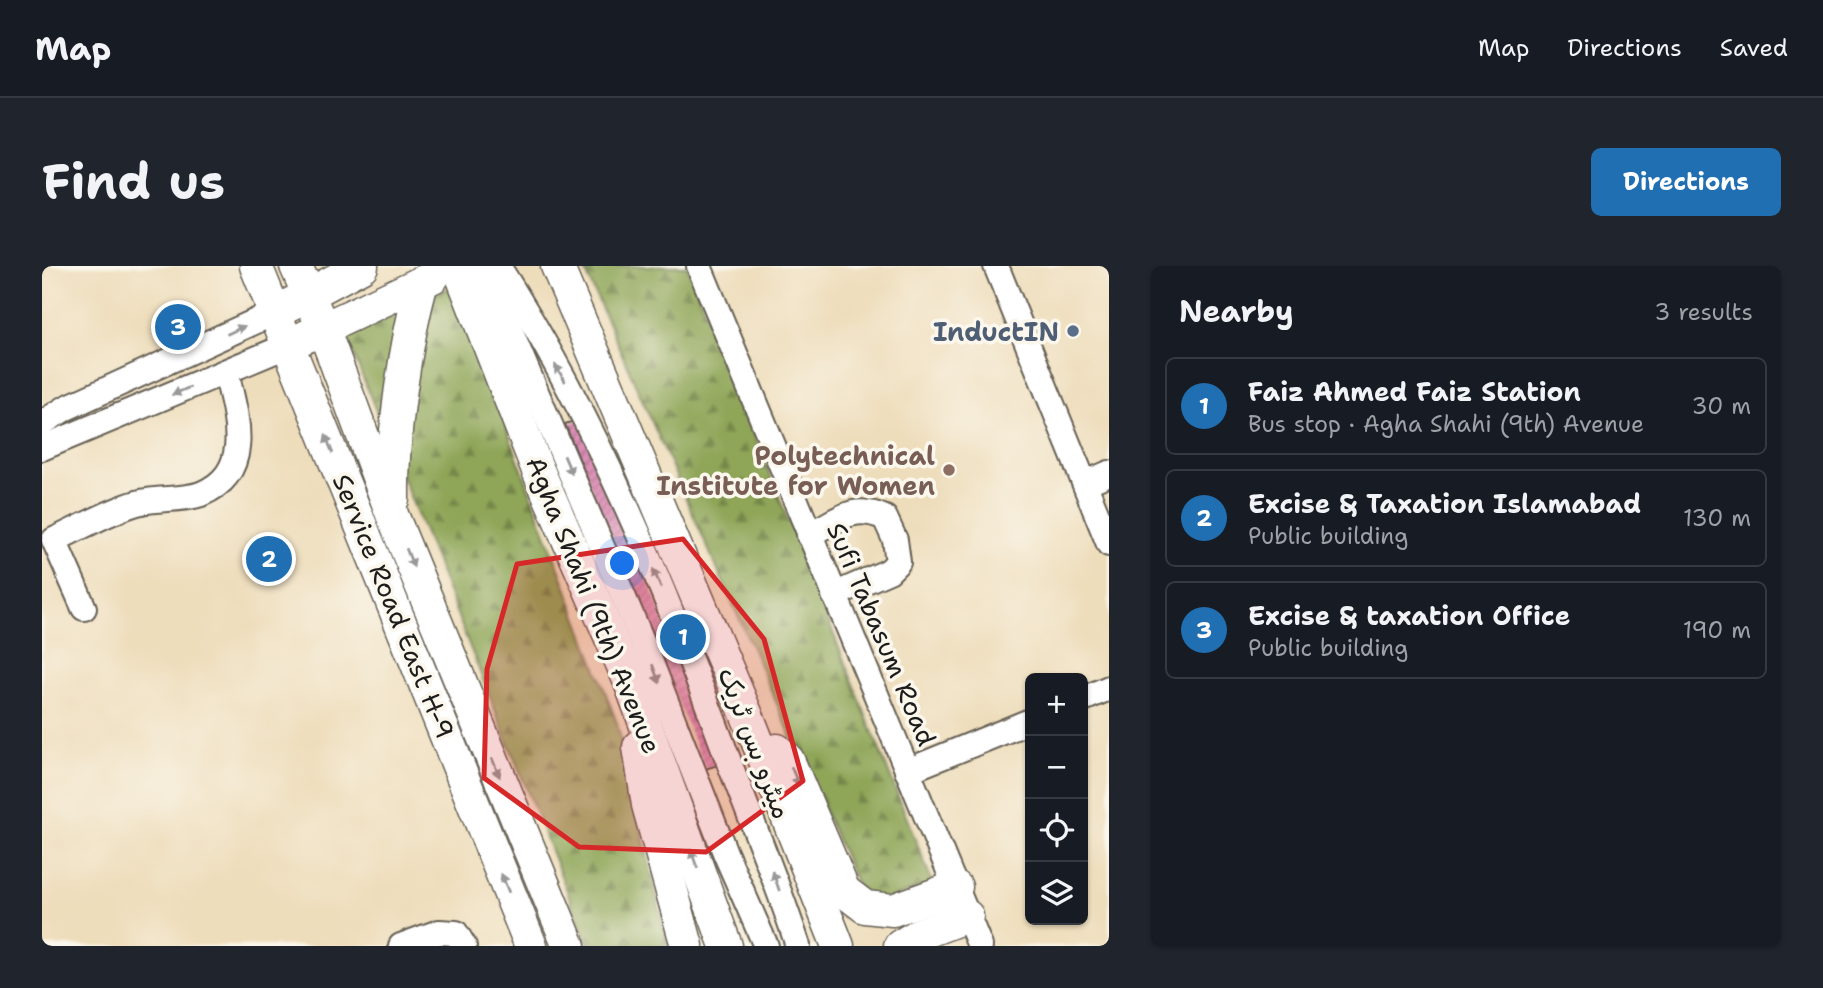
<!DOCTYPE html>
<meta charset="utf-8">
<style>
body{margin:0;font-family:"Shantell Sans","Playpen Sans Arabic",sans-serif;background:#20242c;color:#f1f3f6}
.controls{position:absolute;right:21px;bottom:21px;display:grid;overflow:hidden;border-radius:10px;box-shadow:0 2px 5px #0004}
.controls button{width:63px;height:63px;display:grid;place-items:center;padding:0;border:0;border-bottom:2px solid #363941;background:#171b24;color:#f1f3f6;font:35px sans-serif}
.you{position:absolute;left:581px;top:298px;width:24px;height:24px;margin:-18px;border:5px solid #fff;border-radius:50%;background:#1a73e8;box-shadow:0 0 0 10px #1a73e833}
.badge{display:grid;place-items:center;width:46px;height:46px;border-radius:50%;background:#1f6fb2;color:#fff;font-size:23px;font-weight:700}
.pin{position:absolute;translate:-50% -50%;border:4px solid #fff;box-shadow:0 2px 7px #0006}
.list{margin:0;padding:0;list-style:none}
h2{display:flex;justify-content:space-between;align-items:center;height:91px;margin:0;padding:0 28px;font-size:30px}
h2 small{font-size:23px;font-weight:400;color:#9ea1a6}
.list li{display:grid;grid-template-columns:46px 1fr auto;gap:21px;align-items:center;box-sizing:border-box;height:98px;margin:0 14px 14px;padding:0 14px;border:2px solid #363941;border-radius:10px}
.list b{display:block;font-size:26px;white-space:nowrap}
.list p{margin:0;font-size:23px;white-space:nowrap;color:#9ea1a6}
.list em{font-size:23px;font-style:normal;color:#9ea1a6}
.icon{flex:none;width:38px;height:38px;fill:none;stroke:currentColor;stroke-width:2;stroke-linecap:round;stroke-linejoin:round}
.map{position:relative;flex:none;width:1067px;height:680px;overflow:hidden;border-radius:10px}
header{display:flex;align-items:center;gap:42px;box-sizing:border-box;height:98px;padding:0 35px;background:#171b24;border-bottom:2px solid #363941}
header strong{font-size:33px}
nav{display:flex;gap:38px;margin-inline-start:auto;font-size:24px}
.intro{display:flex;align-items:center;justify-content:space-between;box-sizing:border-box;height:168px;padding:0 42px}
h1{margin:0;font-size:49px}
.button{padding:18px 32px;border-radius:10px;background:#1f6fb2;color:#fff;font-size:24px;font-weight:700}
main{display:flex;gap:42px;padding:0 42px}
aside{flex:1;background:#171b24;border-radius:10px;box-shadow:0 2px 5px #0004}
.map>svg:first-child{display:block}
.forest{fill:url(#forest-firs);stroke:#56613a;stroke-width:2}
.building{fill:url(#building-hatch)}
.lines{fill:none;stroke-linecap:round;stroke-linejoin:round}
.minor-casing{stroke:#666054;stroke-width:28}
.major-casing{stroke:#666054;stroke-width:35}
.minor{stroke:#fff;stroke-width:24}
.major{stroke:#fff;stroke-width:32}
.oneway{fill:#999}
.marked{fill:#d62828;fill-opacity:0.2;stroke:#d62828;stroke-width:5;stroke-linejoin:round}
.service-dot{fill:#5c6f8a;stroke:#fbf7ec;stroke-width:2.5}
.education-dot{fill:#8d6e63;stroke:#fbf7ec;stroke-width:2.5}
.labels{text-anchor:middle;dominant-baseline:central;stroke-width:7;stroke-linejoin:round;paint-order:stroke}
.service-label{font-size:26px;font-weight:bold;fill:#4e5e75;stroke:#fbf7ec;text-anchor:end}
.education-label{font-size:26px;font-weight:bold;fill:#785e54;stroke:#fbf7ec;text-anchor:end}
.street-label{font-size:26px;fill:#1c1c1c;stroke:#fbf7ec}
</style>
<header>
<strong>Map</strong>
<nav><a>Map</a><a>Directions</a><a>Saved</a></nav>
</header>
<div class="intro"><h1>Find us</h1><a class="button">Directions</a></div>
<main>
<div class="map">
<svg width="1067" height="680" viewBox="0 0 1067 680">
<defs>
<pattern id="forest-firs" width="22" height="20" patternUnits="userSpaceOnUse" patternTransform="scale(1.75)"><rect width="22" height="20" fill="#8fa658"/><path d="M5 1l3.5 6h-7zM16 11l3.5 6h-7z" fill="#748648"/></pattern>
<pattern id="building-hatch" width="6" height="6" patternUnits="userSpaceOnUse" patternTransform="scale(1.75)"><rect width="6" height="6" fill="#dc8db5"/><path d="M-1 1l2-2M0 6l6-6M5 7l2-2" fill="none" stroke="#b27292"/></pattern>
</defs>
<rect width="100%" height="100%" fill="#fbf7ec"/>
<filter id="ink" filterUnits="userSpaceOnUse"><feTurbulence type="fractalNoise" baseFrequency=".0143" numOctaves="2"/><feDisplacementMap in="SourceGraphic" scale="14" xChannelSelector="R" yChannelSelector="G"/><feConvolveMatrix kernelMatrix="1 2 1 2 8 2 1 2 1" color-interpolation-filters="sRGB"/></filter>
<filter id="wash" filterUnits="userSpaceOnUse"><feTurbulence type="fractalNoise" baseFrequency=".00686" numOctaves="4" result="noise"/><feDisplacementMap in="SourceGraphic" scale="28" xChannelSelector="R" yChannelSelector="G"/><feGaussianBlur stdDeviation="1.57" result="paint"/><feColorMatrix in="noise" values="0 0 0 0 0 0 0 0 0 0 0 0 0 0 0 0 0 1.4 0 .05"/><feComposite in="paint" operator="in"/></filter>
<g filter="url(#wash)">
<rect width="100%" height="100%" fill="#edb"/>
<g class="forest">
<polygon points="541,0 645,0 891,618 836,636 816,621"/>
<polygon points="411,20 575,457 626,680 547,680 305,72"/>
</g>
<g id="blocks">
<polygon class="building" points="542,152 679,498 663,503 523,158"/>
</g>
</g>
<g filter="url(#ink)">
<use href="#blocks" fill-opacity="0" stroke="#666054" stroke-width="2"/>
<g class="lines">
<defs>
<g id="minor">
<polyline points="443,0 450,22 604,384 684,589 724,680"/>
<path d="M456 0C555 154 624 325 687 496 710 557 736 617 756 680"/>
<polyline points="657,0 938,680"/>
<polyline points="954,0 1067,278"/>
<polyline points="0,157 24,142 234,46"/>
<polyline points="0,182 247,79"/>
<polyline points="1044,217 1067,207"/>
<path d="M767 269C796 254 811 237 843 252L853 274 856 296 847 305 792 329"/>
<path d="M42 342 12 274C39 262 67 245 95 237 115 231 140 235 159 228 213 206 194 149 184 106"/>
<polyline points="1041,433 1067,422"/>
<polyline points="865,505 988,455"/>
<polyline points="359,680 397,666 414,667 422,680"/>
</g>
<g id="major">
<polyline points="214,0 489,680"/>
<polyline points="254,0 281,62 351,251 527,680"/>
<polyline points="416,0 495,202 588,416 684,680"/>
<polyline points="515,0 709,459 796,680"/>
<polyline points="247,39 320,0"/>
<polyline points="263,71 391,11"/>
<path d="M351 233C350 169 363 78 380 16"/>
<polyline points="597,481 606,539 645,680"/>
<polyline points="735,484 746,494 802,625 823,641 851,644 914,621"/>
<polyline points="858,680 878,668 925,650"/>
</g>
</defs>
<use href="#minor" class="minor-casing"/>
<use href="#major" class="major-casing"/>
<use href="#minor" class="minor"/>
<use href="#major" class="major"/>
</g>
<defs><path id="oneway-solid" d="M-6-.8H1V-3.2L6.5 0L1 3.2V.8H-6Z" transform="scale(1.75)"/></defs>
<g class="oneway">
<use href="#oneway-solid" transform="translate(194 64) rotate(-25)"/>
<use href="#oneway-solid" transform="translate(518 107) rotate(-121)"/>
<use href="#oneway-solid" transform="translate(139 125) rotate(157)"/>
<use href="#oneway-solid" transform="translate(287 178) rotate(-112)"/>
<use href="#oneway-solid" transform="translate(526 199) rotate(67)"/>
<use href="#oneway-solid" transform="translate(368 292) rotate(68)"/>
<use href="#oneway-solid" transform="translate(615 312) rotate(-114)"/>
<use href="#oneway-solid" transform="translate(614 408) rotate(69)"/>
<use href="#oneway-solid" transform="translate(454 502) rotate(68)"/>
<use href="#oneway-solid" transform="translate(753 510) rotate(67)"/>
<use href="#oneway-solid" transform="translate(652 593) rotate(-110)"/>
<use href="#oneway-solid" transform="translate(734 615) rotate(-109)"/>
<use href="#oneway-solid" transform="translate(463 617) rotate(-112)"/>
</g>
</g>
<path class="marked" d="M641 273 722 373 761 515 664 586 537 581 442 512 445 403 475 298Z"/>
<circle class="service-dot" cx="1031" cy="65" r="7"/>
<circle class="education-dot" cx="907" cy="204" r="7"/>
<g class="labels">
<g class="service-label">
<text x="1017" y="65">InductIN</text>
</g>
<g class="education-label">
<text x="893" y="189">Polytechnical<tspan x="893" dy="30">Institute for Women</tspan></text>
</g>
<g class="street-label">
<text transform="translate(552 339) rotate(68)">Agha Shahi (9th) Avenue</text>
<text transform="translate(352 340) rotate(68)">Service Road East H-9</text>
<text transform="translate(840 368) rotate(67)">Sufi Tabasum Road</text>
<text transform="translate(713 477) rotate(69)">میٹرو بس ٹریک</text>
</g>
</g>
</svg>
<div class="controls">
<button>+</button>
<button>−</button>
<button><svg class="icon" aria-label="locate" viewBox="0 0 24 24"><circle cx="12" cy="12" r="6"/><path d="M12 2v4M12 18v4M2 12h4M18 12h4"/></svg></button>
<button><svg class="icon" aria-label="layers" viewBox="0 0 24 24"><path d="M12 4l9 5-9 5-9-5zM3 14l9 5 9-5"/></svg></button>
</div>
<div class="you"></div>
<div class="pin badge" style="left:641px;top:371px">1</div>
<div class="pin badge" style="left:227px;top:293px">2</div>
<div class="pin badge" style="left:136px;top:61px">3</div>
</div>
<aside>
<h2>Nearby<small>3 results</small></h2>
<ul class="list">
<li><span class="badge">1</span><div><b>Faiz Ahmed Faiz Station</b><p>Bus stop · Agha Shahi (9th) Avenue</p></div><em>30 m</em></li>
<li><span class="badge">2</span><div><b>Excise &amp; Taxation Islamabad</b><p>Public building</p></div><em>130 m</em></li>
<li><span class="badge">3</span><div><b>Excise &amp; taxation Office</b><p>Public building</p></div><em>190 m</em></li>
</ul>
</aside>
</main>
